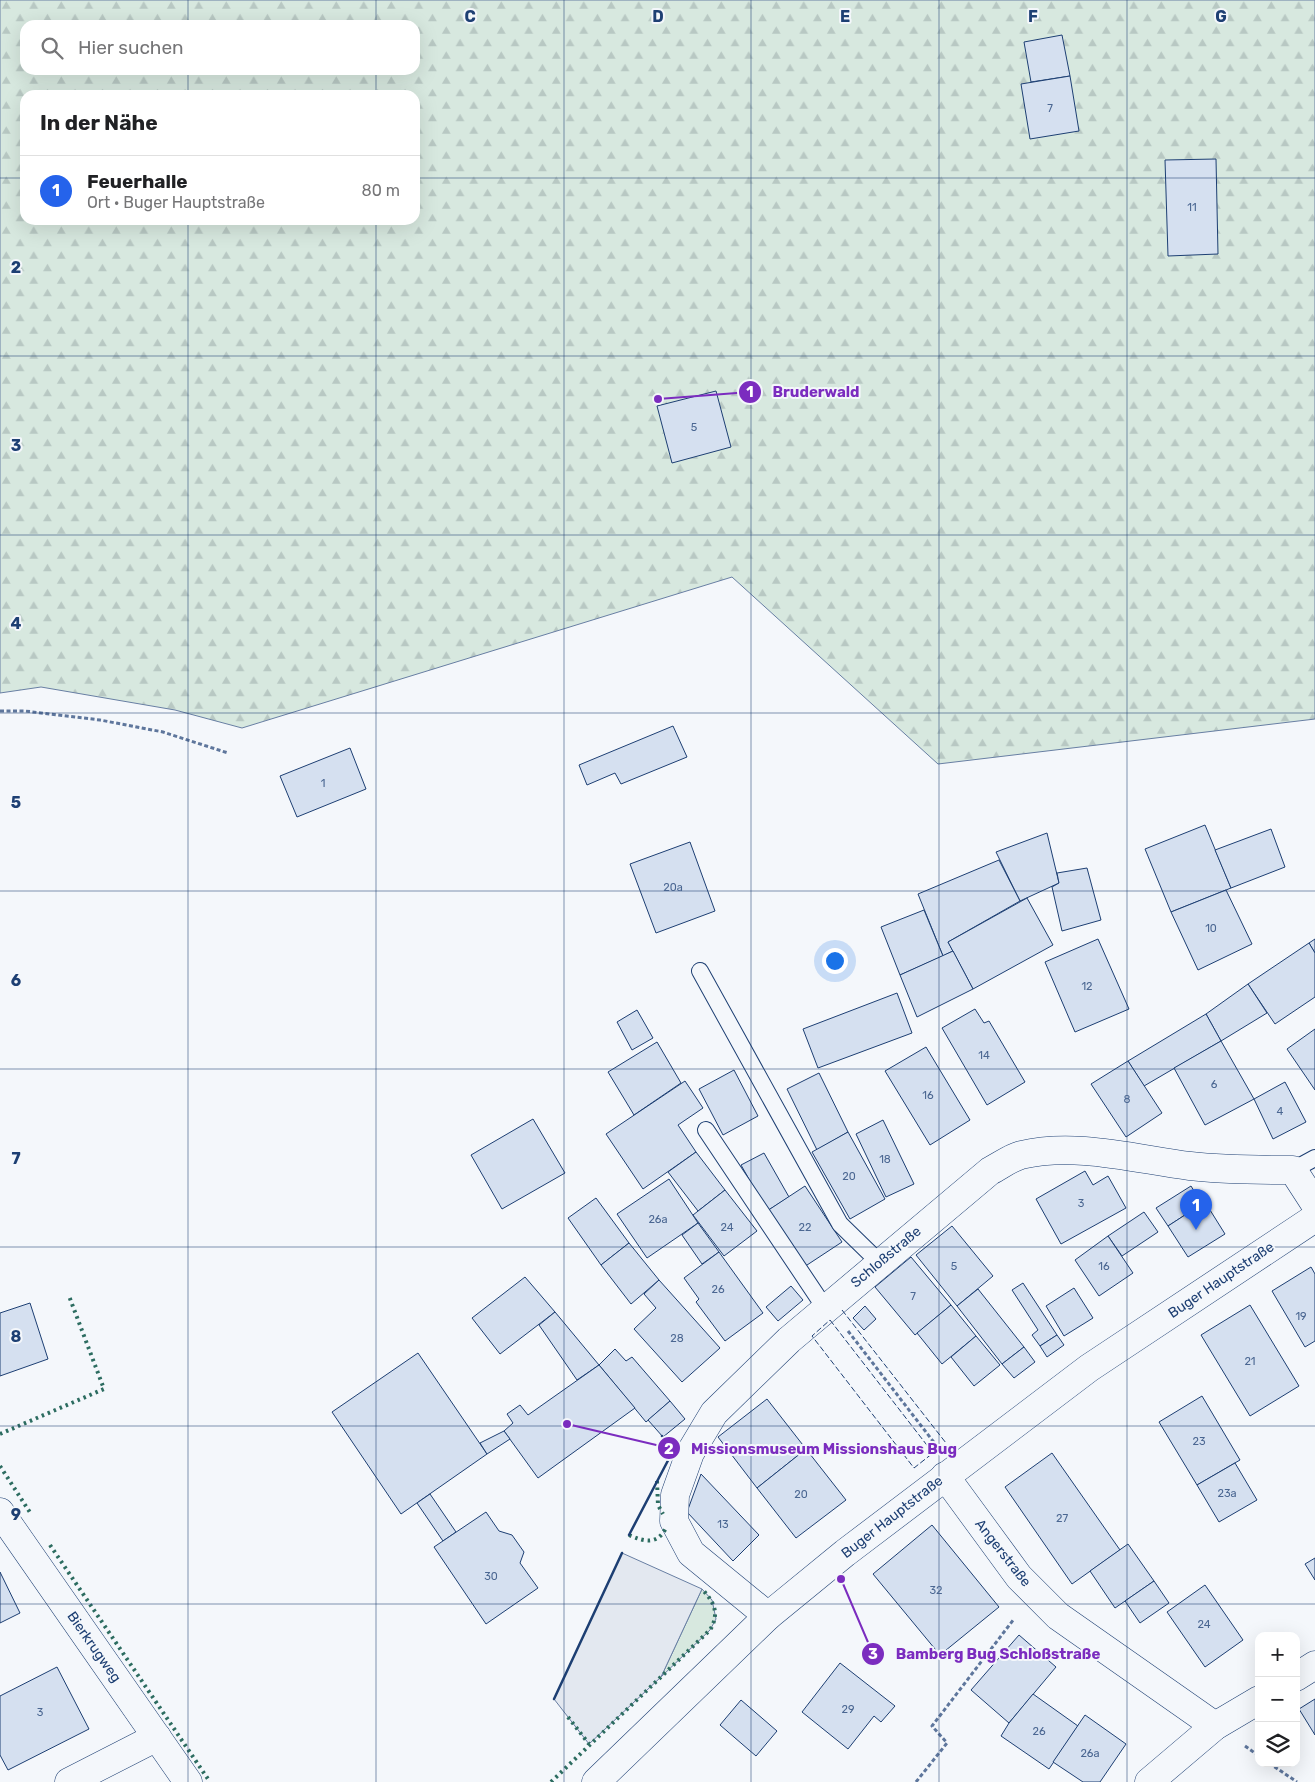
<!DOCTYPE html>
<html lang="de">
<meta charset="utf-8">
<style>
body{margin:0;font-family:Rubik,sans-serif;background:#f6f6f6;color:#202124}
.controls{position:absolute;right:15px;bottom:15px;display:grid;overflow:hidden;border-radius:10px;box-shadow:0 5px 20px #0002}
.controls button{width:45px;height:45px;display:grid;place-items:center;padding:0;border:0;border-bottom:1px solid #e0e0e0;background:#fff;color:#202124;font:25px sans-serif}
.you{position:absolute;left:834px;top:960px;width:18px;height:18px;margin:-12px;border:4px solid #fff;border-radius:50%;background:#1a73e8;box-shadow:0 0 0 8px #1a73e833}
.badge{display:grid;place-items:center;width:32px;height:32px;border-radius:50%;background:#2563eb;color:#fff;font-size:16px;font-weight:700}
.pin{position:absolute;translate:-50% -41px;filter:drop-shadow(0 1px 2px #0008)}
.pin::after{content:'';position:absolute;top:26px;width:18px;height:15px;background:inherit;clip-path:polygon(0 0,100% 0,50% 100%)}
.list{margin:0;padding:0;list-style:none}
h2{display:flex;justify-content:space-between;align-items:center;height:65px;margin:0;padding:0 20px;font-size:21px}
h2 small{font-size:16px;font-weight:400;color:#757577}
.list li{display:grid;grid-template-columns:32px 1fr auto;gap:15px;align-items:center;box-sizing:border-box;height:70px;padding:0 20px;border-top:1px solid #e0e0e0}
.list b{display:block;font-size:19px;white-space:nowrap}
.list p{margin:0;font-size:16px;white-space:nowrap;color:#757577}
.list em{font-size:16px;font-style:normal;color:#757577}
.icon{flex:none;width:28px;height:28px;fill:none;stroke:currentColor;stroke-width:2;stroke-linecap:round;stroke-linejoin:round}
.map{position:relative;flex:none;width:1315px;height:1782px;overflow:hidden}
.search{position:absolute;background:#fff;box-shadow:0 5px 20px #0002;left:20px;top:20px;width:400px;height:55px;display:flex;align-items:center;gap:12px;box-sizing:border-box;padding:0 18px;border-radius:15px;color:#757577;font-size:19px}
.panel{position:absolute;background:#fff;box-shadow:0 5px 20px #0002;left:20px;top:90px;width:400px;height:135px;border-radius:15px}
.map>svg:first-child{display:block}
.grass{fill:#d7e8df;stroke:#687fa3}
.forest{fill:url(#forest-firs);stroke:#687fa3;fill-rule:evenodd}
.parking{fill:#e3e8f0;stroke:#687fa3}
.building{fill:#d5e0f0;stroke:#1d3f73}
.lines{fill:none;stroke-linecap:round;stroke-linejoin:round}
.lane-casing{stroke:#1d3f73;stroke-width:18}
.street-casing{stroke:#1d3f73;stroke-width:29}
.secondary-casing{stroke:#1d3f73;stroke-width:29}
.path{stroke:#5e769c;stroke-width:3;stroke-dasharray:4 2.5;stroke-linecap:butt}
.lane{stroke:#f4f7fb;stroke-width:16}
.street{stroke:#f4f7fb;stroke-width:28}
.secondary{stroke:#f4f7fb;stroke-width:28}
.hedge{stroke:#2c6c60;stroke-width:4;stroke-dasharray:2.5 4;stroke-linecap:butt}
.fence{stroke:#1d3f73;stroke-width:1;stroke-dasharray:6 2.5;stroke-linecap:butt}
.wall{stroke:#1d3f73;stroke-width:2.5}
.grid{fill:none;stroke:#1d3f73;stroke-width:1;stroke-opacity:0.55}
.labels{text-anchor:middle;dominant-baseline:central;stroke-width:4;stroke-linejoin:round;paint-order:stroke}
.number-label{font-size:11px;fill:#4b6792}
.street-label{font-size:14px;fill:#1d3f73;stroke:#f4f7fb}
.grid-label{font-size:16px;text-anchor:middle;font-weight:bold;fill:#1d3f73;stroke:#f4f7fb;stroke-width:4;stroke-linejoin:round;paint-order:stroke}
.leader{fill:none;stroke:#7b2cbf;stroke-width:2}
.callout-dot{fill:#7b2cbf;stroke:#f4f7fb;stroke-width:2}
.mark-label{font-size:15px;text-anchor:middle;font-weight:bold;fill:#fff}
.callout-label{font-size:15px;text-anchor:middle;font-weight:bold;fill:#7b2cbf;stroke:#f4f7fb;stroke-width:4;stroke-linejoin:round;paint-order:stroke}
</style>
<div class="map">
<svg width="1315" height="1782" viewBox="0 0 1315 1782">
<defs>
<pattern id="forest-firs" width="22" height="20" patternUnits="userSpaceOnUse" patternTransform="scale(1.25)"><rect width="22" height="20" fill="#d7e8df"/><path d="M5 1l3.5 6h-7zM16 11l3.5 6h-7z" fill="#b8c8c3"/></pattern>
</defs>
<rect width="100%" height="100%" fill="#f4f7fb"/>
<polygon class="grass" points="702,1589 712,1600 716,1619 710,1630 661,1677"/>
<path class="forest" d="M0 0H1315V719L938 764 732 577 242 728 175 710 41 687 0 693ZM25 25H415V70H25ZM25 95H415V220H25Z"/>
<polygon class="parking" points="622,1553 702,1589 661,1677 589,1744 554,1699"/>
<g class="building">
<polygon points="1062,35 1070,76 1031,82 1024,42"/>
<polygon points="1070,76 1079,131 1030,139 1021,84"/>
<polygon points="1216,159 1218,254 1168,256 1165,160"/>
<polygon points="716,391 731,447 672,463 657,406"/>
<polygon points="673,726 687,757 621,784 615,773 587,785 579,765"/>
<polygon points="350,748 366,789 297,817 280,776"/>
<polygon points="1205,825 1231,888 1171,912 1145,849"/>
<polygon points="1271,829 1285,867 1231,888 1215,850"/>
<polygon points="1047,833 1059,883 1020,901 996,852"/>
<polygon points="690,842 715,911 656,933 630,864"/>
<polygon points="999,860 1020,901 948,942 953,951 943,956 918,894"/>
<polygon points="1087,868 1101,920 1062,931 1052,887 1059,883 1057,873"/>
<polygon points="1226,890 1252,944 1198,970 1171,912"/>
<polygon points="1027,898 1053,945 973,989 948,942"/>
<polygon points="924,910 943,956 900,975 881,927"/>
<polygon points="1098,939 1129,1009 1075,1032 1045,962"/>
<polygon points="1315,939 1315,953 1309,943"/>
<polygon points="1309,943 1315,953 1315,997 1275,1024 1248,984"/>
<polygon points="953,951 973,989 917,1017 900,975"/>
<polygon points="1248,984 1267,1013 1221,1041 1206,1014"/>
<polygon points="897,993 912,1033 818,1068 803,1029"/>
<polygon points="975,1009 984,1023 989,1021 1025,1082 987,1105 942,1028"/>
<polygon points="637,1010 653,1038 632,1050 617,1022"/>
<polygon points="1206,1014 1221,1041 1144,1086 1128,1061"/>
<polygon points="1315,1029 1315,1090 1287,1049"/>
<polygon points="1221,1041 1254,1099 1205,1125 1174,1068"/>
<polygon points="657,1042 681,1083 634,1115 608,1072"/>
<polygon points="926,1047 970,1120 930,1145 885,1071"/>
<polygon points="1128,1061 1162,1113 1126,1137 1091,1084"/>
<polygon points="734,1070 758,1116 723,1135 699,1089"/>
<polygon points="819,1073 848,1132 817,1150 787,1089"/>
<polygon points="685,1081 703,1108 678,1125 696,1152 643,1189 606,1134"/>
<polygon points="1285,1082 1306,1122 1273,1139 1254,1099"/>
<polygon points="533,1119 565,1173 502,1209 471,1155"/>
<polygon points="883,1120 914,1184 886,1197 856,1134"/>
<polygon points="848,1132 885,1199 850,1219 812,1152"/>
<polygon points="696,1152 725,1190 698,1211 668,1172"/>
<polygon points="764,1153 789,1197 767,1211 741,1165"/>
<polygon points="1085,1171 1093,1185 1108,1176 1126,1208 1061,1244 1036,1199"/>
<polygon points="669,1179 698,1223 647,1258 617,1214"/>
<polygon points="805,1186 842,1242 804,1267 767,1211"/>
<polygon points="1191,1186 1202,1204 1168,1226 1156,1208"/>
<polygon points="725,1190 757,1231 724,1256 693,1215"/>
<polygon points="596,1198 629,1243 601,1265 568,1218"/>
<polygon points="1205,1202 1225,1234 1188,1257 1168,1226"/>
<polygon points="1144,1212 1158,1232 1122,1256 1108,1236"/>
<polygon points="698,1223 719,1252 702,1264 682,1235"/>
<polygon points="952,1226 993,1276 957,1306 916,1255"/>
<polygon points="1108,1236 1133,1273 1099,1296 1075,1260"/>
<polygon points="629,1243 659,1280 631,1304 601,1265"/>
<polygon points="719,1252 763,1313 725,1341 696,1302 699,1299 684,1278"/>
<polygon points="911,1257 951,1305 915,1335 875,1287"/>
<polygon points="1311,1267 1315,1274 1315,1341 1305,1347 1272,1291"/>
<polygon points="525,1277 555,1312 500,1354 472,1318"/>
<polygon points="659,1280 720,1348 682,1382 634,1329 656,1308 644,1294"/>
<polygon points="1023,1283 1057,1335 1040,1346 1032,1335 1038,1330 1012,1290"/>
<polygon points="791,1286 803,1300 778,1321 766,1307"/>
<polygon points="1074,1288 1093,1318 1064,1336 1046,1306"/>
<polygon points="978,1289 1024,1347 1002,1364 957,1306"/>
<polygon points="30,1303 48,1359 0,1376 0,1313"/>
<polygon points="951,1305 976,1336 942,1364 917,1333"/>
<polygon points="1250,1305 1299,1386 1250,1416 1201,1335"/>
<polygon points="865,1306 876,1319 864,1330 853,1318"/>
<polygon points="555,1312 599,1365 577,1380 539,1325"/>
<polygon points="1057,1335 1064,1345 1047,1357 1040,1346"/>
<polygon points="976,1336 1000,1365 974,1386 951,1357"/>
<polygon points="1024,1347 1035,1362 1014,1378 1002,1364"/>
<polygon points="615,1349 626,1361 632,1357 670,1401 646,1422 599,1365"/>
<polygon points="418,1353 487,1454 401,1514 332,1412"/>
<polygon points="599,1365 635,1408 538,1478 504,1431 513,1423 507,1414 520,1405 528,1415"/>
<polygon points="1202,1396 1240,1460 1197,1485 1159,1422"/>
<polygon points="767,1399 806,1449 757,1488 718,1437"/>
<polygon points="670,1401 685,1419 663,1437 648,1420"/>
<polygon points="504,1431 510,1439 487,1454 480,1443"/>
<polygon points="806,1449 846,1500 796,1538 757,1488"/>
<polygon points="1052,1453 1120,1550 1072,1584 1005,1487"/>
<polygon points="1235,1463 1257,1500 1219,1522 1197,1485"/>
<polygon points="701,1474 759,1535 733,1561 687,1512"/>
<polygon points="430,1494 456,1532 443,1541 417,1503"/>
<polygon points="486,1512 499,1531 512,1535 524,1552 520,1563 538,1588 486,1624 434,1547"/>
<polygon points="932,1525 999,1607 940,1655 873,1574"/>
<polygon points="1128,1544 1154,1581 1115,1608 1090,1571"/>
<polygon points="1315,1558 1315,1580 1305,1564"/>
<polygon points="0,1572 20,1613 0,1623"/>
<polygon points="1154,1581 1169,1603 1140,1623 1125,1601"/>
<polygon points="1205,1585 1243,1640 1205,1667 1167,1612"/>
<polygon points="1019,1635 1056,1667 1009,1723 971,1690"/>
<polygon points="840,1663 895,1706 881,1722 874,1716 848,1749 802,1712"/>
<polygon points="57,1667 89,1729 8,1770 0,1755 0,1696"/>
<polygon points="1033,1694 1078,1726 1049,1769 1001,1736 1009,1723"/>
<polygon points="1315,1699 1315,1735 1299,1709"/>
<polygon points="741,1700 777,1731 756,1756 720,1725"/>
<polygon points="1085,1715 1126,1744 1100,1782 1083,1782 1053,1762"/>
</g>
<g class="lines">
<defs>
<g id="lane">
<polyline points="700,971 840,1224 880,1263"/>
<polyline points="706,1130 825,1308"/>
<polyline points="1293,1170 1315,1158"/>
</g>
<g id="street">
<polyline points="945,1476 1019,1577 1058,1616 1215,1726"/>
<polyline points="0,1512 188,1782"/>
<path d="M768 1616 691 1553 674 1521 675 1495 690 1453 714 1413 789 1340 990 1171C1000 1166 1010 1158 1021 1155 1076 1142 1135 1159 1190 1166 1224 1170 1259 1170 1293 1170L1315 1204"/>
<polyline points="1296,1677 1315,1665"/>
<polyline points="69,1782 157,1737"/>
<polyline points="1149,1782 1215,1726 1259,1700"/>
</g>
<polyline id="secondary" points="596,1782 768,1616 845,1553 1089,1368 1315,1218"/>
</defs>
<use href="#lane" class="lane-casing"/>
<use href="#street" class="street-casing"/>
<use href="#secondary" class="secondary-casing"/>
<g class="path">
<polyline points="0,711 25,711 100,720 163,732 228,753"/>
<polyline points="848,1331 936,1445"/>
<polyline points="1245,1746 1259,1756"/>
<polyline points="1269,1763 1297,1782"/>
<polyline points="916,1782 947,1743 932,1726 1014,1619"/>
</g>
<use href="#lane" class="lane"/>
<use href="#street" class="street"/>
<use href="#secondary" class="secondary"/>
<g class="hedge">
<polyline points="0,1434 104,1389 69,1296"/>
<polyline points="0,1466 31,1514"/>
<polyline points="657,1481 658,1505 663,1514"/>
<path d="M629 1535C645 1542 657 1545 666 1528"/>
<polyline points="50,1545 210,1782"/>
<polyline points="568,1717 589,1744"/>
<path d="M551 1782 710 1630C720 1613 714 1602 702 1589"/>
</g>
<g class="fence">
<polyline points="842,1310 946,1443"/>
<polygon points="830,1320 933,1453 914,1468 812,1336"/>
</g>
<g class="wall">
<polyline points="629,1535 674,1449 662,1436"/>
<polyline points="554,1699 622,1553"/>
</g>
</g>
<path class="grid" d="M188 0V25M376 0V25M564 0V1782M751 0V1782M939 0V1782M1127 0V1782M188 70V95M376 70V95M0 178H25M415 178H1315M188 220V1782M376 220V1782M0 356H1315M0 535H1315M0 713H1315M0 891H1315M0 1069H1315M0 1247H1315M0 1426H1315M0 1604H1315"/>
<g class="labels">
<g class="number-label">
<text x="1050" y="108">7</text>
<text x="1192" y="207">11</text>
<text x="694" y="427">5</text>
<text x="323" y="783">1</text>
<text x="673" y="887">20a</text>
<text x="1211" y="928">10</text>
<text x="1087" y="986">12</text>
<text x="984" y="1055">14</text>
<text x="1214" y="1084">6</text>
<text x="928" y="1095">16</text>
<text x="1127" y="1099">8</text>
<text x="1280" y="1111">4</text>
<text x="885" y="1159">18</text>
<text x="849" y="1176">20</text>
<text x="1081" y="1203">3</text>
<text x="658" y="1219">26a</text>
<text x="727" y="1227">24</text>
<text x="805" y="1227">22</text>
<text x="954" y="1266">5</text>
<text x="1104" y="1266">16</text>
<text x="718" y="1289">26</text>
<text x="913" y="1296">7</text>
<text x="1301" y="1316">19</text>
<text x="677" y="1338">28</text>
<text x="1250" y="1361">21</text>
<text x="1199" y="1441">23</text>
<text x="1227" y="1493">23a</text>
<text x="801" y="1494">20</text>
<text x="1062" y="1518">27</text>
<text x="723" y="1524">13</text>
<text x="491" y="1576">30</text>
<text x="936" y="1590">32</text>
<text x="1204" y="1624">24</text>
<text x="848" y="1709">29</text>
<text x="40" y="1712">3</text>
<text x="1039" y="1731">26</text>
<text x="1090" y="1753">26a</text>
</g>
<g class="street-label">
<text transform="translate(886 1257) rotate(-40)">Schloßstraße</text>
<text transform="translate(1221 1280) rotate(-34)">Buger Hauptstraße</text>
<text transform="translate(892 1517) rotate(-38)">Buger Hauptstraße</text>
<text transform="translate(1003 1553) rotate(52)">Angerstraße</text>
<text transform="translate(94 1647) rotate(55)">Bierkrugweg</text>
</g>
</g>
<g class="grid-label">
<text x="470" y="22">C</text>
<text x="658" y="22">D</text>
<text x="845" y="22">E</text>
<text x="1033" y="22">F</text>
<text x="1221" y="22">G</text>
<text x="16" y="273">2</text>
<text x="16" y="451">3</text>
<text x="16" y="629">4</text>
<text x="16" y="808">5</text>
<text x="16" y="986">6</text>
<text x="16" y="1164">7</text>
<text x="16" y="1342">8</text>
<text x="16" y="1520">9</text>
</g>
<path class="leader" d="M658 399L750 392M567 1424L669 1448M841 1579L873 1654"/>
<g class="callout-dot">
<circle cx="658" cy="399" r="5"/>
<circle cx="567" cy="1424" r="5"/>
<circle cx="841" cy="1579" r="5"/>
<circle cx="750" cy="392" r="12"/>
<circle cx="669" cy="1448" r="12"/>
<circle cx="873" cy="1654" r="12"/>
</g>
<g class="mark-label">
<text x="750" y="397">1</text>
<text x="669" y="1454">2</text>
<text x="873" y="1659">3</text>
</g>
<g class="callout-label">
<text x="816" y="397">Bruderwald</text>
<text x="824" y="1454">Missionsmuseum Missionshaus Bug</text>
<text x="998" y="1659">Bamberg Bug Schloßstraße</text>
</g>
</svg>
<div class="controls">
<button>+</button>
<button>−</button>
<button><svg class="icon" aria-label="layers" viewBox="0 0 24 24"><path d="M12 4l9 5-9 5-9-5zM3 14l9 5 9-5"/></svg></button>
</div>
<div class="you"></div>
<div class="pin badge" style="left:1196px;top:1230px">1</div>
<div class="search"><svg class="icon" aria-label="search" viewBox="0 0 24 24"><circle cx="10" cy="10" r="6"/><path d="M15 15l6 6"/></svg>Hier suchen</div>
<section class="panel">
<h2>In der Nähe<small></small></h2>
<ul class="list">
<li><span class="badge">1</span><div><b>Feuerhalle</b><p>Ort · Buger Hauptstraße</p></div><em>80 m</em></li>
</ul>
</section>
</div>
